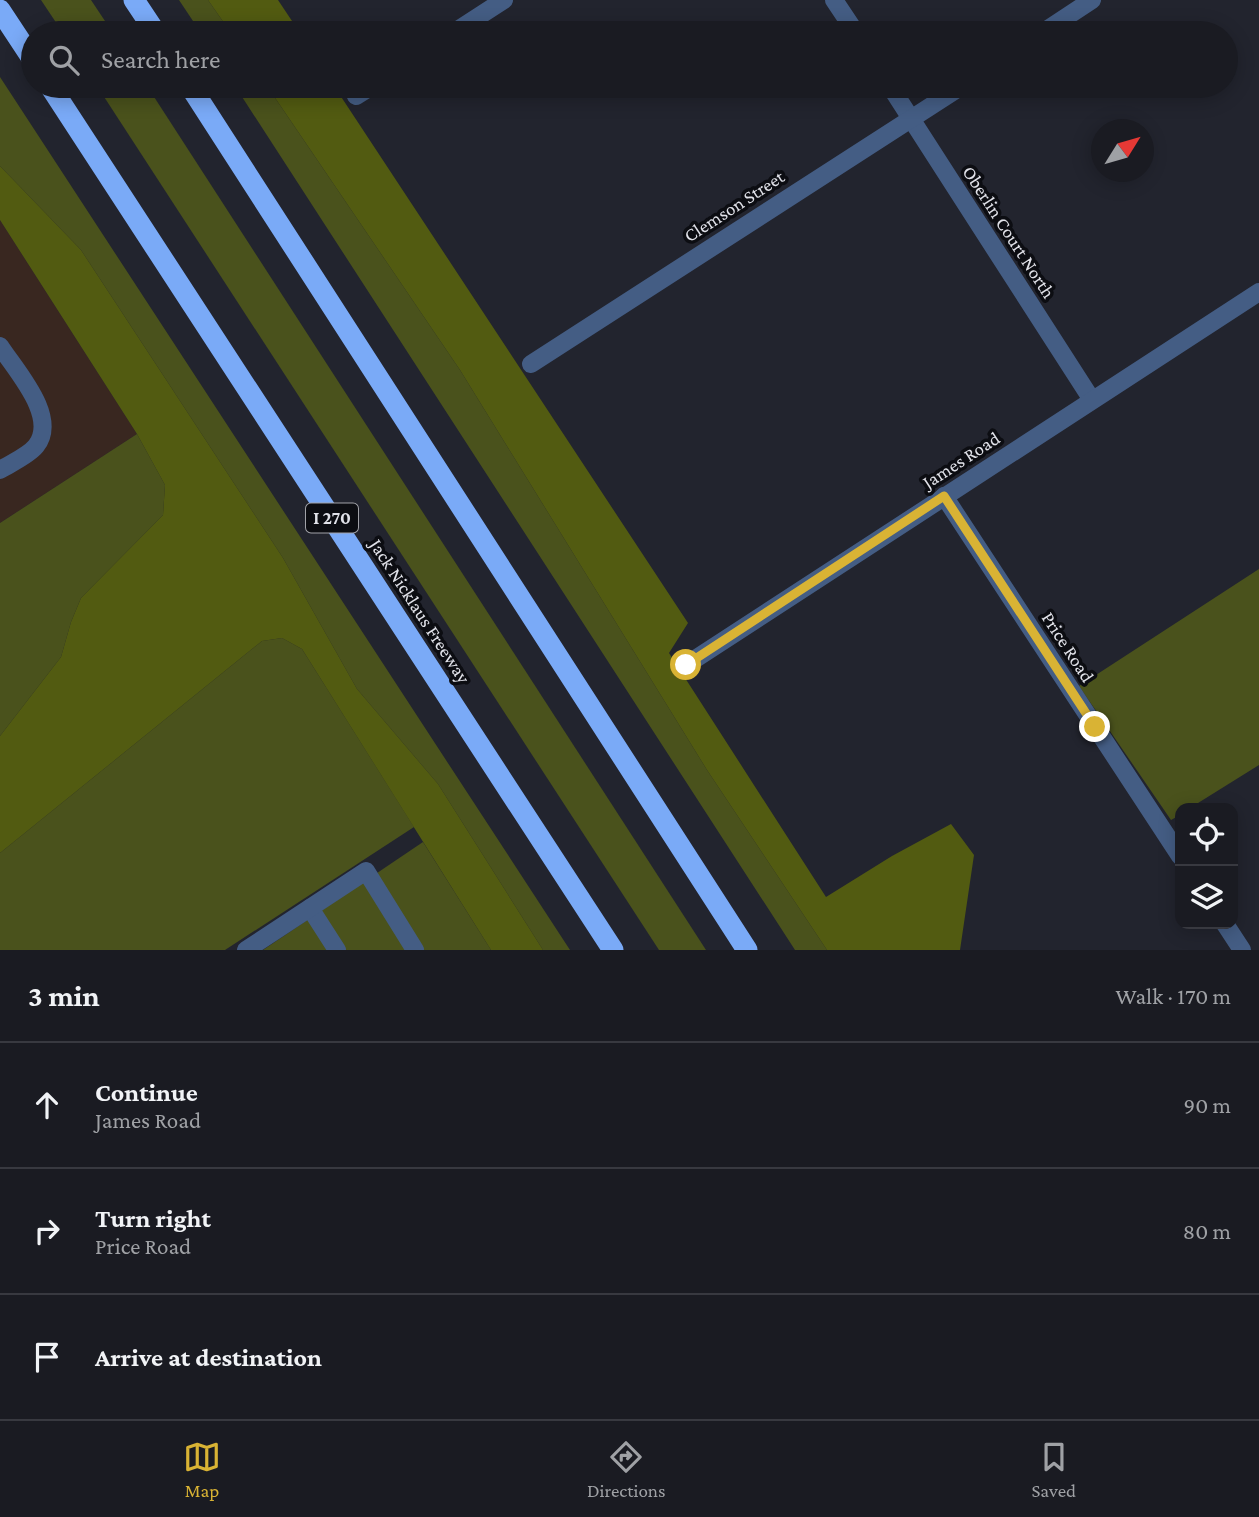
<!DOCTYPE html>
<meta charset="utf-8">
<style>
body{margin:0;font-family:"Crimson Pro",serif;background:#23242a;color:#f1f3f6}
.controls{position:absolute;right:21px;bottom:21px;display:grid;overflow:hidden;border-radius:14px;box-shadow:0 4px 18px #0003}
.controls button{width:63px;height:63px;display:grid;place-items:center;padding:0;border:0;border-bottom:2px solid #383940;background:#1a1b22;color:#f1f3f6;font:35px sans-serif}
.compass{position:absolute;left:1091px;top:119px;width:63px;height:63px;border-radius:50%;background:#1a1b22;box-shadow:0 4px 18px #0003;rotate:53deg}
.stop{position:absolute;width:21px;height:21px;margin:-16px;border:5px solid #d9b334;border-radius:50%;background:#fff}
.stop.end{background:#d9b334;border-color:#fff;box-shadow:0 2px 7px #0008}
.list{margin:0;padding:0;list-style:none}
h2{display:flex;justify-content:space-between;align-items:center;height:91px;margin:0;padding:0 28px;font-size:30px}
h2 small{font-size:23px;font-weight:400;color:#9fa1a5}
.list li{display:grid;grid-template-columns:46px 1fr auto;gap:21px;align-items:center;box-sizing:border-box;height:126px;padding:0 28px;border-top:2px solid #383940}
.list b{display:block;font-size:26px;white-space:nowrap}
.list p{margin:0;font-size:23px;white-space:nowrap;color:#9fa1a5}
.list em{font-size:23px;font-style:normal;color:#9fa1a5}
.icon{flex:none;width:38px;height:38px;fill:none;stroke:currentColor;stroke-width:2;stroke-linecap:round;stroke-linejoin:round}
.map{position:relative;flex:none;width:1259px;height:950px;overflow:hidden}
.search{position:absolute;background:#1a1b22;box-shadow:0 4px 18px #0003;left:21px;right:21px;top:21px;height:77px;display:flex;align-items:center;gap:18px;box-sizing:border-box;padding:0 24px;border-radius:38px;color:#9fa1a5;font-size:26px}
.sheet{height:469px;background:#1a1b22}
nav{display:flex;justify-content:space-around;align-items:center;box-sizing:border-box;height:98px;border-top:2px solid #383940;background:#1a1b22;font-size:19px;color:#9fa1a5}
nav a{display:grid;justify-items:center;gap:4px}
nav .on{color:#d9b334}
.map>svg:first-child{display:block}
.industrial{fill:#392720}
.green{fill:#4a521c}
.forest{fill:#525b11}
.lines{fill:none;stroke-linecap:round;stroke-linejoin:round}
.minor{stroke:#445d84;stroke-width:18}
.highway{stroke:#7aaaf7;stroke-width:21}
.route{stroke:#d9b334;stroke-width:9}
.labels{text-anchor:middle;dominant-baseline:central;stroke-width:7;stroke-linejoin:round;paint-order:stroke}
.shield{fill:#0c0d12;stroke:#a1a2a8;stroke-width:2}
.shield-label{font-size:18px;font-weight:bold;fill:#e1e2e9}
.street-label{font-size:19px;fill:#e1e2e9;stroke:#0c0d12}
</style>
<div class="map">
<svg width="1259" height="950" viewBox="0 0 1259 950">
<rect width="100%" height="100%" fill="#22242e"/>
<polygon class="industrial" points="0,220 137,434 0,523"/>
<g class="green">
<polygon points="41,0 91,0 113,33 63,33"/>
<polygon points="179,0 208,0 231,33 201,33"/>
<polygon points="0,77 570,950 543,950 438,784 357,689 283,558 81,250 0,166"/>
<polygon points="97,86 147,86 706,950 659,950"/>
<polygon points="235,86 267,86 460,370 707,770 827,950 795,950"/>
<polygon points="137,434 165,485 163,515 81,598 71,622 61,657 0,736 0,523"/>
<polygon points="1259,569 1259,765 1190,808 1180,808 1180,815 1171,820 1079,686"/>
<polygon points="282,638 302,649 414,827 225,950 0,950 0,853 262,641"/>
<polygon points="423,842 491,950 263,950"/>
</g>
<g class="forest">
<polygon points="208,0 278,0 300,33 231,33"/>
<polygon points="267,86 334,86 688,623 669,653 826,897 892,856 951,824 974,855 960,950 827,950 707,770 460,370"/>
<polygon points="0,166 81,250 283,558 357,689 438,784 543,950 491,950 302,649 282,638 262,641 0,853 0,736 61,657 71,622 81,598 163,515 165,485 137,434 0,220"/>
</g>
<g class="lines">
<g class="minor">
<polyline points="834,0 856,33"/>
<polyline points="453,33 504,0"/>
<polyline points="1042,33 1092,0"/>
<polyline points="890,86 1092,400"/>
<polyline points="356,96 372,86"/>
<path d="M0 346C16 371 59 417 36 446 28 456 11 463 0 470"/>
<polyline points="531,364 962,86"/>
<polyline points="944,496 1180,856"/>
<polyline points="686,665 1259,292"/>
<polyline points="310,908 337,950"/>
<polyline points="1225,924 1242,950"/>
<polyline points="246,950 366,871 415,950"/>
</g>
<g class="highway">
<polyline points="134,0 156,33"/>
<polyline points="0,10 33,60"/>
<polyline points="50,86 613,950"/>
<polyline points="190,86 747,950"/>
</g>
</g>
<g class="lines">
<polyline class="route" points="686,665 944,496 1095,727"/>
</g>
<g class="labels">
<rect class="shield" x="306" y="503.5" width="52" height="29" rx="5"/>
<g class="shield-label">
<text x="332" y="518">I 270</text>
</g>
<g class="street-label">
<text transform="translate(734 206) rotate(-33)">Clemson Street</text>
<text transform="translate(1009 232) rotate(57)">Oberlin Court North</text>
<text transform="translate(961 460) rotate(-33)">James Road</text>
<text transform="translate(420 611) rotate(57)">Jack Nicklaus Freeway</text>
<text transform="translate(1068 647) rotate(57)">Price Road</text>
</g>
</g>
</svg>
<div class="controls">
<button><svg class="icon" aria-label="locate" viewBox="0 0 24 24"><circle cx="12" cy="12" r="6"/><path d="M12 2v4M12 18v4M2 12h4M18 12h4"/></svg></button>
<button><svg class="icon" aria-label="layers" viewBox="0 0 24 24"><path d="M12 4l9 5-9 5-9-5zM3 14l9 5 9-5"/></svg></button>
</div>
<svg class="compass" viewBox="-18 -18 36 36"><path d="M0-13l5 13h-10z" fill="#e53935"/><path d="M0 13l5-13h-10z" fill="#9fa1a5"/></svg>
<div class="stop" style="left:686px;top:665px"></div>
<div class="stop end" style="left:1095px;top:727px"></div>
<div class="search"><svg class="icon" aria-label="search" viewBox="0 0 24 24"><circle cx="10" cy="10" r="6"/><path d="M15 15l6 6"/></svg>Search here</div>
</div>
<section class="sheet">
<h2>3 min<small>Walk · 170 m</small></h2>
<ul class="list">
<li><svg class="icon" aria-label="ahead" viewBox="0 0 24 24"><path d="M12 20V5M6 11l6-6 6 6"/></svg><div><b>Continue</b><p>James Road</p></div><em>90 m</em></li>
<li><svg class="icon" aria-label="right" viewBox="0 0 24 24"><path d="M7 20v-9h11M14 6l5 5-5 5"/></svg><div><b>Turn right</b><p>Price Road</p></div><em>80 m</em></li>
<li><svg class="icon" aria-label="arrive" viewBox="0 0 24 24"><path d="M6 21V4h12l-3 4 3 4H6"/></svg><div><b>Arrive at destination</b></div></li>
</ul>
</section>
<nav>
<a class="on"><svg class="icon" aria-label="map" viewBox="0 0 24 24"><path d="M3 6l6-2 6 2 6-2v14l-6 2-6-2-6 2zM9 4v14M15 6v14"/></svg>Map</a>
<a><svg class="icon" aria-label="directions" viewBox="0 0 24 24"><path d="M12 3l9 9-9 9-9-9zM9 14v-3h6M13 9l2 2-2 2"/></svg>Directions</a>
<a><svg class="icon" aria-label="saved" viewBox="0 0 24 24"><path d="M7 4h10v16l-5-4-5 4z"/></svg>Saved</a>
</nav>
